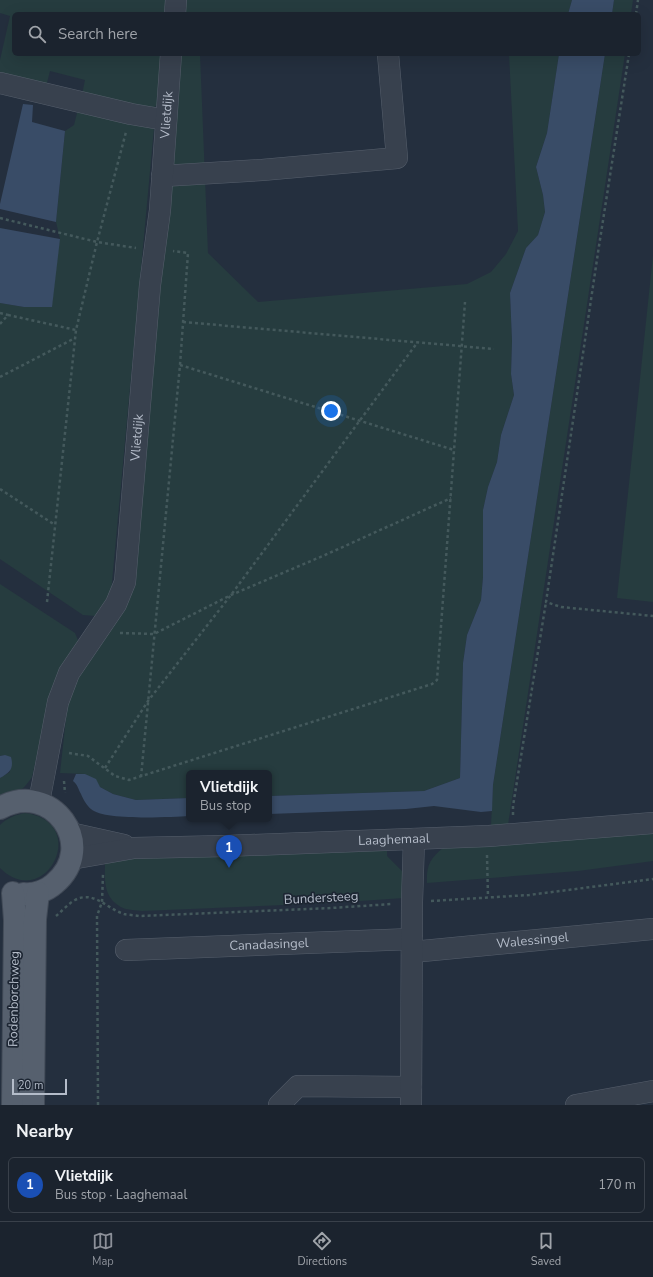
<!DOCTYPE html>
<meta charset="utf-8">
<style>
body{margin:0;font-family:"Nunito Sans",sans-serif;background:#282f3a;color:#f1f3f6}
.scale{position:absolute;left:12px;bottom:10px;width:55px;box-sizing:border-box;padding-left:4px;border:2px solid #b4bcc9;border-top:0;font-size:11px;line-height:14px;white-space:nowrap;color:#b4bcc9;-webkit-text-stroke:3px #1d2633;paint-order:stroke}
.you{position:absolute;left:331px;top:411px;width:14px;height:14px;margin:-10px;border:3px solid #fff;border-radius:50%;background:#1a73e8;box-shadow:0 0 0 6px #1a73e833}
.badge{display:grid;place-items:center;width:26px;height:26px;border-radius:50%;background:#8c9099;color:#fff;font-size:13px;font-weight:700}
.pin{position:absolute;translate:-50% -33px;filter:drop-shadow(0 1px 2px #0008)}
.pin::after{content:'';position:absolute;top:21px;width:14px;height:12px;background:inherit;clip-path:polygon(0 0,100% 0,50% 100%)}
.popup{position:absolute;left:186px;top:770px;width:86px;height:52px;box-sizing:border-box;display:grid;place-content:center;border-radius:6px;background:#1b232e;filter:drop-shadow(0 1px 3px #0005);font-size:13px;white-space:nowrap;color:#a0a4aa}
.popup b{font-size:15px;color:#f1f3f6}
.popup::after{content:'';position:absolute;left:50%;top:100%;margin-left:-8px;border:8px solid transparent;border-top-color:#1b232e}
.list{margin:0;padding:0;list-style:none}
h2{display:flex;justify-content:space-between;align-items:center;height:52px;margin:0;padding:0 16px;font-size:17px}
h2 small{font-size:13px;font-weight:400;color:#a0a4aa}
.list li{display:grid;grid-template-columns:26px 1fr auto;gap:12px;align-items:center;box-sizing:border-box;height:56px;margin:0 8px 8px;padding:0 8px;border:1px solid #39404a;border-radius:6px}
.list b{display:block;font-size:15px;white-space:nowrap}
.list p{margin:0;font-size:13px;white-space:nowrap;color:#a0a4aa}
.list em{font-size:13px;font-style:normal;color:#a0a4aa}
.icon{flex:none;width:22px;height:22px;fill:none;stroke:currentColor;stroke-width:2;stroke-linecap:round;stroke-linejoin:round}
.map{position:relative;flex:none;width:653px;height:1105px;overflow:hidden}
.search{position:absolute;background:#1b232e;box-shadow:0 4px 16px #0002;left:12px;right:12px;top:12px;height:44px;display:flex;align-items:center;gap:10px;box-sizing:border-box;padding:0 14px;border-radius:6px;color:#a0a4aa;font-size:15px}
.sheet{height:116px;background:#1b232e}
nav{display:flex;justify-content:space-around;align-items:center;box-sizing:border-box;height:56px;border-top:1px solid #39404a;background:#1b232e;font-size:11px;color:#a0a4aa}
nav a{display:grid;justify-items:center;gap:2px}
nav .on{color:#8c9099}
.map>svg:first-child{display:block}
.green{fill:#263c3f}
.water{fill:#394c67}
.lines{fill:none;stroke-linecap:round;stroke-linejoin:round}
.minor-casing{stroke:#565f6c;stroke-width:22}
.major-casing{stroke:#414a57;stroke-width:24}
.path{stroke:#44595c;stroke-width:2.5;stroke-dasharray:3 3;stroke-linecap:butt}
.minor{stroke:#38414e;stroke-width:21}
.major{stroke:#56606e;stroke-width:22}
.labels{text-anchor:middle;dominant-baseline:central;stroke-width:3.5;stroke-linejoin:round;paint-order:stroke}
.street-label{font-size:13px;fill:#b4bcc9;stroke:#1d2633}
</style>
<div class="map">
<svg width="653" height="1105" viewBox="0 0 653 1105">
<rect width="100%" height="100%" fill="#242f3e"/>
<g class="green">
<polygon points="0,0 169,0 167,14 14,14 14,54 164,54 159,104 148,111 82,95 85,80 50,71 46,87 0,74 0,60 10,16 0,13"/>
<polygon points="185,0 572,0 568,14 184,14"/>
<polygon points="614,0 633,0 631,14 612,14"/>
<polygon points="180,54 200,54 208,253 258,302 467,284 491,272 506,254 518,231 509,54 559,54 547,133 536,167 543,195 545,212 538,235 526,248 510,293 512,341 511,374 514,395 501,435 497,462 488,487 483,510 483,577 481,600 467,635 463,663 460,778 424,791 269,796 269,773 189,773 189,798 136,800 113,794 100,787 85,774 60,773 67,709 72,687 120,611"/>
<polygon points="605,54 625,54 508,825 491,825 493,785"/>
<polygon points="78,109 154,128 111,593 95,616 83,615 0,559 0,303 24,307 60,239 56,222 65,131 74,125"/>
<polygon points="653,255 653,602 617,598"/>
<path d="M0 584 75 633 79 643 52 687 32 777C23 791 15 794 0 802V778L10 772 5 755 0 756Z"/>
<path d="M25 813C92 822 45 913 0 868V825C7 818 15 815 25 813Z"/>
<path d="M653 831V861L578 871 427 883C426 866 430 858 444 847Z"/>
<path d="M387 849V856L402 871 404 898 331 903 142 911C136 910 128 910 123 908 102 898 105 879 105 860Z"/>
</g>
<g class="water">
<polygon points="572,0 614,0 612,14 568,14"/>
<polygon points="559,54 605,54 493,785 492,811 481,812 434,806 406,809 269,814 269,796 424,791 460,778 463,663 467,635 481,600 483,577 483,510 488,487 497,462 501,435 514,395 511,374 512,341 510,293 526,248 538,235 545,212 543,195 536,167 547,133"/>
<polygon points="23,104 33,105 32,122 65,131 56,222 0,209 0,204"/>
<polygon points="0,228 60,239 52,307 24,307 0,303"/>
<path d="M5 755 11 757C14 769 10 772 0 778V756Z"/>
<path d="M76 774H85L96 779 100 787 113 794 136 800 189 798V816C170 817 104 821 91 809 87 806 83 799 81 794 78 789 78 785 73 781Z"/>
</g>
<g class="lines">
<defs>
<g id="minor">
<polyline points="175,14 176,0"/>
<polyline points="0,83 131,114 166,120"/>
<polyline points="162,176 262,170 397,158 388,54"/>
<path id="s1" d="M39 802 58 702 69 673 116 604 125 582 150 285 160 210 171 54"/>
<polyline points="70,833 124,845"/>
<path id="s2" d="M71 859 134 848 226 846 489 836 653 823"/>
<path id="s3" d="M126 950 412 939"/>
<path id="s4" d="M412 952 653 929"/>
<polyline points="279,1105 298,1086 411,1087"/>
<polyline points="411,1105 412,902 414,839"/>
<polyline points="576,1105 653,1091"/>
</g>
<g id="major">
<path d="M0 808C51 779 100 846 54 884 46 891 34 895 23 894"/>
<polyline points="13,893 15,920 13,1105"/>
<polyline points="33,1105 35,919 38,893"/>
</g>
</defs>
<use href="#minor" class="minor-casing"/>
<use href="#major" class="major-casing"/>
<g class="path">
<polyline points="636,14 638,0"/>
<polyline points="629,54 599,246 546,602 561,607 653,616"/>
<polyline points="0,218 97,242 136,248"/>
<polyline points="0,313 8,315"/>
<polyline points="183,322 494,349"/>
<polyline points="0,324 8,315 76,330 97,242 126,132"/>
<polyline points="180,365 454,450"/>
<polyline points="0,377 75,338"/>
<polyline points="0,489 55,525"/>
<polyline points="47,602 76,330"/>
<polyline points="120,633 154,634 231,595 325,555 451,498"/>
<polyline points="69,753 88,756 115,776 129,780 432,684 437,680 465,302"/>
<polyline points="105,768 148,701 231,595 417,343"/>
<polyline points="141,777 180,365 188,253 173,251"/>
<polyline points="64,781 65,793"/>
<polyline points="513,815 513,806 546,602"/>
<polyline points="487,855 488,897"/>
<polyline points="431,901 529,895 653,879"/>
<path d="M56 916C62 911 68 904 75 900 94 890 107 909 124 914 128 915 134 915 139 916L331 908 392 904"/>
<polyline points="98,1105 97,916 102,902 103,874 104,873"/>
</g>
<use href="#minor" class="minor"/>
<use href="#major" class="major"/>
</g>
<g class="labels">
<g class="street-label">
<text stroke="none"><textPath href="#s1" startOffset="709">Vlietdijk</textPath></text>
<text stroke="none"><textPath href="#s1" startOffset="385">Vlietdijk</textPath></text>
<text stroke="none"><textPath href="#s2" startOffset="324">Laaghemaal</textPath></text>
<text transform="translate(321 898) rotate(-3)">Bundersteeg</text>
<text stroke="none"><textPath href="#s4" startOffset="121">Walessingel</textPath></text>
<text stroke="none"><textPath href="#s3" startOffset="143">Canadasingel</textPath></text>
<text transform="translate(14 999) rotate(-89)">Rodenborchweg</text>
</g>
</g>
</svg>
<div class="scale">20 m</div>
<div class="you"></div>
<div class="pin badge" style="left:229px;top:868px;background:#1a4fb4">1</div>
<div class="popup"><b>Vlietdijk</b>Bus stop</div>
<div class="search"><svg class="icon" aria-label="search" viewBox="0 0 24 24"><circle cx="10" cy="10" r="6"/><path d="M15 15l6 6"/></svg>Search here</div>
</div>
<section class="sheet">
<h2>Nearby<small></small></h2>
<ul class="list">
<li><span class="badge" style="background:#1a4fb4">1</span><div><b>Vlietdijk</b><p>Bus stop · Laaghemaal</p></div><em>170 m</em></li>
</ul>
</section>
<nav>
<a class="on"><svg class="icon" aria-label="map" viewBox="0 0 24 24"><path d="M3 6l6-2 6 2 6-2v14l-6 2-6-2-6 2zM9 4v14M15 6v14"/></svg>Map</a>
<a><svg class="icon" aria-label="directions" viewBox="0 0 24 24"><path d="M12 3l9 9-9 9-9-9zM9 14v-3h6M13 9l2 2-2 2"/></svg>Directions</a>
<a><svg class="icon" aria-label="saved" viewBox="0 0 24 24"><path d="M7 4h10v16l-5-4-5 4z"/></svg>Saved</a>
</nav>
